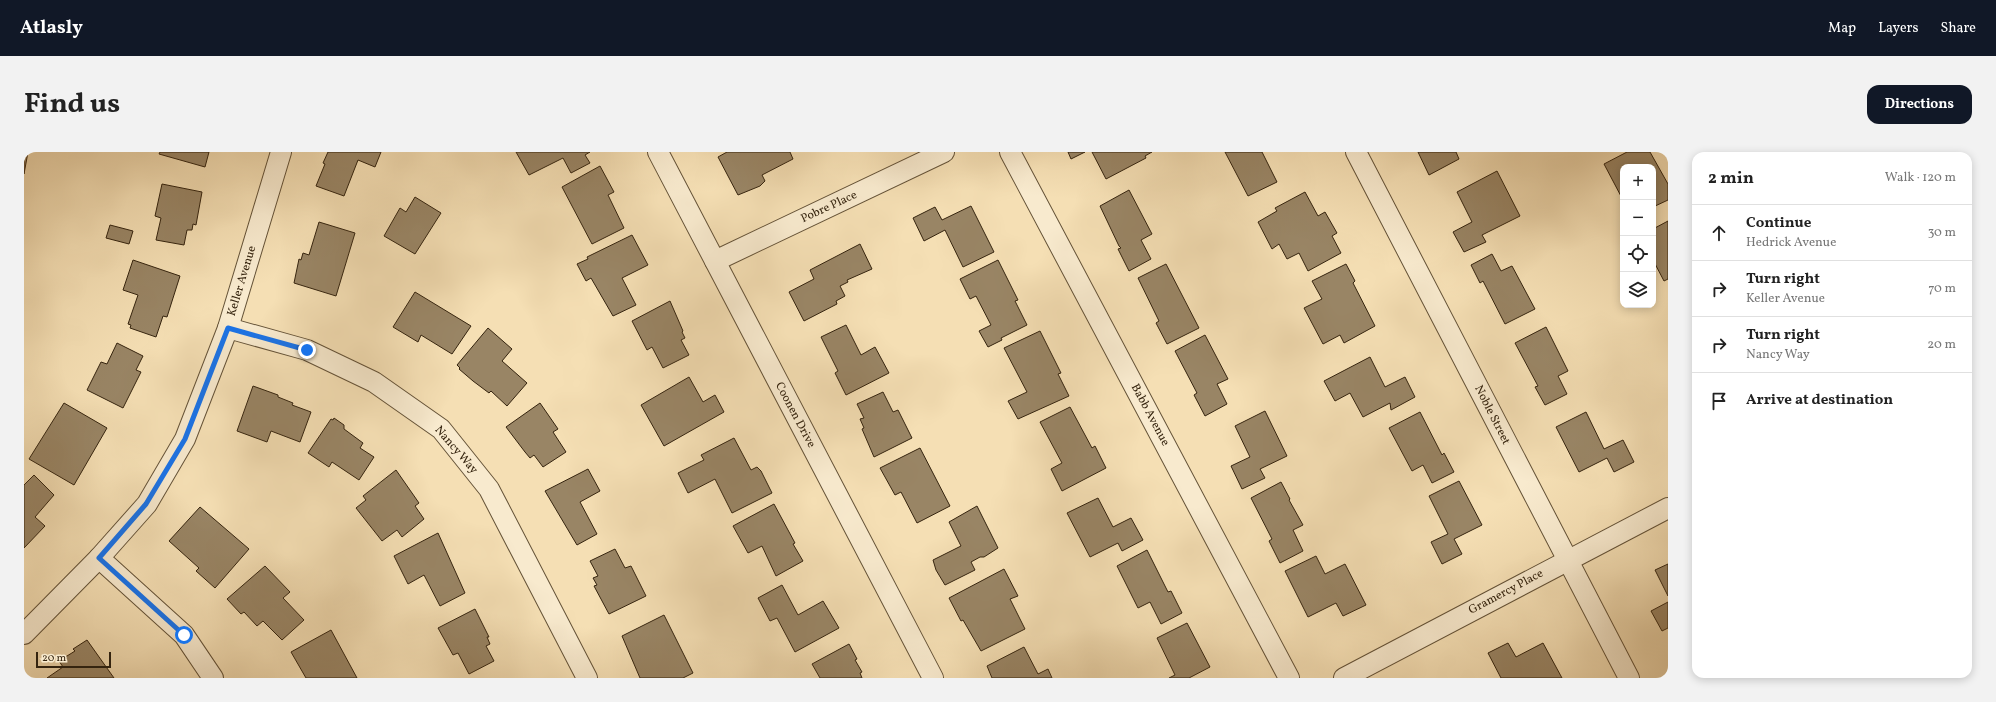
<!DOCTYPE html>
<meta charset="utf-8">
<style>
body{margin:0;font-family:Vollkorn,serif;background:#f2f2f2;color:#222}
.controls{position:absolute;right:12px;top:12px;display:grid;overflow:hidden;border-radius:8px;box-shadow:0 2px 10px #0003}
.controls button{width:36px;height:36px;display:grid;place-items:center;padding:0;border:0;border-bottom:1px solid #e0e0e0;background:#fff;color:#222;font:20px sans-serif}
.scale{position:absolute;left:12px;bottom:10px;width:75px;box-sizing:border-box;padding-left:4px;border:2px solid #35240f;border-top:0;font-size:11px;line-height:14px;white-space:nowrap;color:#35240f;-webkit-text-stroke:3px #f8eace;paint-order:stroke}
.stop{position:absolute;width:12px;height:12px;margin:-9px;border:3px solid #1a73e8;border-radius:50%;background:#fff}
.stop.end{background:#1a73e8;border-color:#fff;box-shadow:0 1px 4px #0008}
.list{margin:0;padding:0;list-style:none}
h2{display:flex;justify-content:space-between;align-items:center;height:52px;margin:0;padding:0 16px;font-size:17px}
h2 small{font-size:13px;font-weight:400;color:#767676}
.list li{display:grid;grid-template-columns:26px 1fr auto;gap:12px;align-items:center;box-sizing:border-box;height:56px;padding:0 16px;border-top:1px solid #e0e0e0}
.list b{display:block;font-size:15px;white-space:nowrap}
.list p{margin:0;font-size:13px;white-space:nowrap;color:#767676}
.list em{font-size:13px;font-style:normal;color:#767676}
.icon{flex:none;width:22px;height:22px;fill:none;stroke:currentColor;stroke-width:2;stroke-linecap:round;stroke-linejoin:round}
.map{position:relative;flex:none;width:1644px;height:526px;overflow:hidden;border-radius:12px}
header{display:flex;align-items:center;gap:24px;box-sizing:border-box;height:56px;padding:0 20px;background:#111827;color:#fff}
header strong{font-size:19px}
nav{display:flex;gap:22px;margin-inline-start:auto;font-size:14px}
.intro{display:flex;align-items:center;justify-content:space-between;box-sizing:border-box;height:96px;padding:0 24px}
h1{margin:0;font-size:28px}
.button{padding:10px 18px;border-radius:12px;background:#111827;color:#fff;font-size:14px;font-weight:700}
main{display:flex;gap:24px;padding:0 24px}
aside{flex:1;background:#fff;border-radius:12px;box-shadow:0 2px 10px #0003}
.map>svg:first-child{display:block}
.building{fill:#998565;stroke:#35240f}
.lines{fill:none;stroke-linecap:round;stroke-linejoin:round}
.street-casing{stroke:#655338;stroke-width:22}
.street{stroke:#f8eace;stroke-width:20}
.route{stroke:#1a73e8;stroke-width:5}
.labels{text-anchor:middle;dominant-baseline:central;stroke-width:3;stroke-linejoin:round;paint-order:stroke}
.street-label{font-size:12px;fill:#35240f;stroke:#f8eace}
</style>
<header>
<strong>Atlasly</strong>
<nav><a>Map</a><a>Layers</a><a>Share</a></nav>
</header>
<div class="intro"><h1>Find us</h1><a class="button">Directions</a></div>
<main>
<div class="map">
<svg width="1644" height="526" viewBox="0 0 1644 526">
<rect width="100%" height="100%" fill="#f5dfb4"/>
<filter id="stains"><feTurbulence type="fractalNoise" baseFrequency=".005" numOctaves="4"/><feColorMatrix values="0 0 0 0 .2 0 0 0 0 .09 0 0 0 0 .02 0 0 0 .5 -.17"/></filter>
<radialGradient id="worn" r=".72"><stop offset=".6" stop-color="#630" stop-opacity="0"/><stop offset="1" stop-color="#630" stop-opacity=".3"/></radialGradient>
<g class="building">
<polygon points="0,0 4,0 0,22"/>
<polygon points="136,0 185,0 181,15 135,2"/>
<polygon points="304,0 357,0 351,15 334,8 320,44 292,34 301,12 299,11"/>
<polygon points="492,0 566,0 561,3 566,11 547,21 539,6 505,23"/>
<polygon points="703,0 766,0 769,7 738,23 741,29 736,34 714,43 694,5"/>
<polygon points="1044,0 1061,0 1047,7"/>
<polygon points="1068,0 1128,0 1121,4 1122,6 1082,27"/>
<polygon points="1201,0 1238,0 1253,30 1224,44"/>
<polygon points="1394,0 1432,0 1435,7 1405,23"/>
<polygon points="1603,0 1626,0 1644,32 1644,48 1629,55 1629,15 1599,15 1599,48 1580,12"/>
<polygon points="576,14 590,40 584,43 600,76 568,92 538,35"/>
<polygon points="1473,19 1496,64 1458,83 1462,90 1440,100 1429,80 1448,70 1433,40"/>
<polygon points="138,32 178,40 172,73 169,72 168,78 163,78 160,93 132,88 137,66 131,64"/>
<polygon points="1105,38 1128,82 1117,88 1127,107 1105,119 1094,97 1097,96 1095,94 1076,54"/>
<polygon points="1281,40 1294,64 1301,60 1313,81 1308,84 1317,101 1284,119 1275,101 1263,107 1255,92 1248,97 1234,70 1253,59 1251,56"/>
<polygon points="391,45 417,61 391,102 360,84 376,56 382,60"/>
<polygon points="947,54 970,100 939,115 921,78 900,89 889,66 911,55 918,68"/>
<polygon points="1644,69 1644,127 1640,129 1629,108 1629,77"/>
<polygon points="295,70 331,81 312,144 270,131 275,107 277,108 279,101 285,103"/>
<polygon points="86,73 109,79 105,92 82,86"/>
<polygon points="608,83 624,113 598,126 612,153 589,164 567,126 562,129 553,112 564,107 563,105"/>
<polygon points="836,92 848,117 823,128 824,130 816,134 821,144 812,149 813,152 780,169 765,140 790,127 786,118"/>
<polygon points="1468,102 1477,119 1488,114 1511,157 1481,172 1459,129 1456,131 1447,113"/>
<polygon points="109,108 156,124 143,165 139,164 132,185 106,176 107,173 104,172 114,143 99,138"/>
<polygon points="974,108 994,148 991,149 1003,173 977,186 978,188 964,195 955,179 967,173 952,144 946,147 936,127"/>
<polygon points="1142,112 1175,176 1143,192 1132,171 1135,169 1114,126"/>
<polygon points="1322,112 1331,129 1329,131 1351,174 1320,191 1316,183 1299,192 1280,156 1298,147 1288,129"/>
<polygon points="391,140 447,174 428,202 397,183 394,190 369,175"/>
<polygon points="646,149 659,179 658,180 661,186 657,188 665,203 639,216 628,195 623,198 608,169"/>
<polygon points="822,173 837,203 851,195 865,221 822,243 811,221 814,219 797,185"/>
<polygon points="1522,175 1544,219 1534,224 1543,242 1521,253 1511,235 1514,234 1491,191"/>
<polygon points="464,176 488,197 478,209 503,231 483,254 467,239 465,241 449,229 435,217 436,216 433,213"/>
<polygon points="1016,179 1037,221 1034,222 1045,244 994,267 984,249 1003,240 980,196"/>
<polygon points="1181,183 1204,227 1193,232 1203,252 1181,264 1170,243 1173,241 1151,199"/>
<polygon points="93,191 119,204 112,218 117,220 99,256 63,238 77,210 83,212"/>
<polygon points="1346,205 1361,235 1381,225 1391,245 1367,258 1366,251 1339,265 1326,241 1311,249 1300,229"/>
<polygon points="665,225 679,250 691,243 700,260 640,294 617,253"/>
<polygon points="229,234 254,243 254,245 269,251 268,253 287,260 276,290 247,279 243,290 213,279"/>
<polygon points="859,240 869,260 874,258 888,286 850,305 838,277 840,276 836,267 840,266 833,252"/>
<polygon points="40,251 83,276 50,333 5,307"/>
<polygon points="516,251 534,277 529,280 542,300 519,315 510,303 506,306 501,300 482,275"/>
<polygon points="1046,255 1068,296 1071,294 1082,316 1038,339 1027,317 1038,311 1016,270"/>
<polygon points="1241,259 1263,304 1236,317 1241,326 1218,337 1207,314 1226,305 1211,274"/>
<polygon points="1396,260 1418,303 1420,301 1430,320 1408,331 1399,313 1388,319 1365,276"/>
<polygon points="1562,260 1580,297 1599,288 1610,310 1590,320 1583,306 1555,320 1532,275"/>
<polygon points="310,266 320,273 320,277 339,291 336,296 350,305 335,328 308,310 305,315 284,301 307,267 309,268"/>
<polygon points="710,286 727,318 733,315 737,319 748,341 708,361 691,327 664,341 654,321 680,308 677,303"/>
<polygon points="896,296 926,354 893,371 877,340 871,343 856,316"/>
<polygon points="564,317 576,339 556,350 573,382 553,393 521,339"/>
<polygon points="372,318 395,351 391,354 400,367 378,385 373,378 358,389 332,356 342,348 339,344"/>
<polygon points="10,323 30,343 11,365 21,374 0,396 0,333"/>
<polygon points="1435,329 1458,373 1430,387 1438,402 1418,412 1407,390 1424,382 1405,344"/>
<polygon points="1257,330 1266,347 1265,348 1279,373 1269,378 1279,399 1256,411 1245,389 1248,387 1227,346"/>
<polygon points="1074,346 1089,375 1107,366 1119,388 1098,399 1094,391 1066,405 1043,361"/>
<polygon points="750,352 771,391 769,392 779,409 752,424 738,394 724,401 709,374"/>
<polygon points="953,354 974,396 960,405 956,405 947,410 951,418 921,433 912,418 909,408 937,394 925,370"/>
<polygon points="176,355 225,397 191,436 172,419 175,416 145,389"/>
<polygon points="414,381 441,441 416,454 400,423 384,432 370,404"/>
<polygon points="591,397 601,416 607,414 622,444 585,462 570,434 573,433 569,426 574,424 566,409"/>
<polygon points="1123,398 1144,440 1147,439 1158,461 1137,472 1126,450 1114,456 1093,414"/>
<polygon points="1292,404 1301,422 1321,412 1342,453 1319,464 1312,451 1284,465 1261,419"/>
<polygon points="1644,412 1644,444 1631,418"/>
<polygon points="241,414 266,440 259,446 280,468 258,488 239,469 233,474 220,460 217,462 203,447"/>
<polygon points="980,417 994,444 986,447 1001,477 957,499 939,468 937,469 925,446"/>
<polygon points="758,433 774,463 799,449 815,476 771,500 753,466 746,469 734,446"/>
<polygon points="1644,450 1644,476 1638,479 1627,459"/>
<polygon points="451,457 465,485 463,485 466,492 462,494 470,509 445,522 434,501 429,503 414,476"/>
<polygon points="640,463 669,521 659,526 616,526 598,484"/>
<polygon points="1163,471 1186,515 1165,526 1145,526 1151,523 1133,486"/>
<polygon points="307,478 333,526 282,526 267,500"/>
<polygon points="63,488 90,526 23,526 39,515 35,509 51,499 49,497"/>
<polygon points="1484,491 1492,505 1519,491 1538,526 1477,526 1464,501"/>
<polygon points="825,492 833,507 831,508 838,520 836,521 838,526 796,526 788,512"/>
<polygon points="1000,495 1014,522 1024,517 1028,526 968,526 963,514"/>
</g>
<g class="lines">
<defs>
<g id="street">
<polyline points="634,0 909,526"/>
<polyline points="986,0 1265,526"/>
<polyline points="1332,0 1605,526"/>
<polyline points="691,109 920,0"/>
<polyline points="204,176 283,198 350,230 417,277 465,337 563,526"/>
<polyline points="75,406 160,483 189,526"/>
<polyline points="0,482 75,406 123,352 161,287 204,176 257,0"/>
<polyline points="1320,526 1644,356"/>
</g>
</defs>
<use href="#street" class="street-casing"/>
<use href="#street" class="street"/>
</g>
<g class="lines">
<polyline class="route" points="160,483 75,406 122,352 161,287 204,176 283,198"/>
</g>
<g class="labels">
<g class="street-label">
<text transform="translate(805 55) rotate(-25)">Pobre Place</text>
<text transform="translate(218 129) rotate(-73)">Keller Avenue</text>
<text transform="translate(771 263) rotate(62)">Coonen Drive</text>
<text transform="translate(1126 263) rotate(62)">Babb Avenue</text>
<text transform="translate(1468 263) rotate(63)">Noble Street</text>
<text transform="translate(432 298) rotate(49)">Nancy Way</text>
<text transform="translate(1482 440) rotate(-28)">Gramercy Place</text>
</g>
</g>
<rect width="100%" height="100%" filter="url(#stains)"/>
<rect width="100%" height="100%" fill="url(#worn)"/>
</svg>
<div class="controls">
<button>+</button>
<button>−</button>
<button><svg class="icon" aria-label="locate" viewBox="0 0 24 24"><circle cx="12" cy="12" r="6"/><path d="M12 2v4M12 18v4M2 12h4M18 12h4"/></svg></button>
<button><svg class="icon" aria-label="layers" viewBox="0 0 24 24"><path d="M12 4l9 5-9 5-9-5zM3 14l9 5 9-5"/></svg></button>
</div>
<div class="scale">20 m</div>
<div class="stop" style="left:160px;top:483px"></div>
<div class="stop end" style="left:283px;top:198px"></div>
</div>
<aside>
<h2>2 min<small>Walk · 120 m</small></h2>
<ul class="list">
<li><svg class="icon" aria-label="ahead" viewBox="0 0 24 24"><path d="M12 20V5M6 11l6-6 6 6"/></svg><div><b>Continue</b><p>Hedrick Avenue</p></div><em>30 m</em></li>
<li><svg class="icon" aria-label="right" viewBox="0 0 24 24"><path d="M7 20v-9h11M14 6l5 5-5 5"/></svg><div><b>Turn right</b><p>Keller Avenue</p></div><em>70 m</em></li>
<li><svg class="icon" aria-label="right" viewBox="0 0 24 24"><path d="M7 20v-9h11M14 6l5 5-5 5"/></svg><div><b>Turn right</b><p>Nancy Way</p></div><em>20 m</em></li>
<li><svg class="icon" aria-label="arrive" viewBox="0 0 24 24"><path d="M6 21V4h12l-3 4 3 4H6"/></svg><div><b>Arrive at destination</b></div></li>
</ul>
</aside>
</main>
